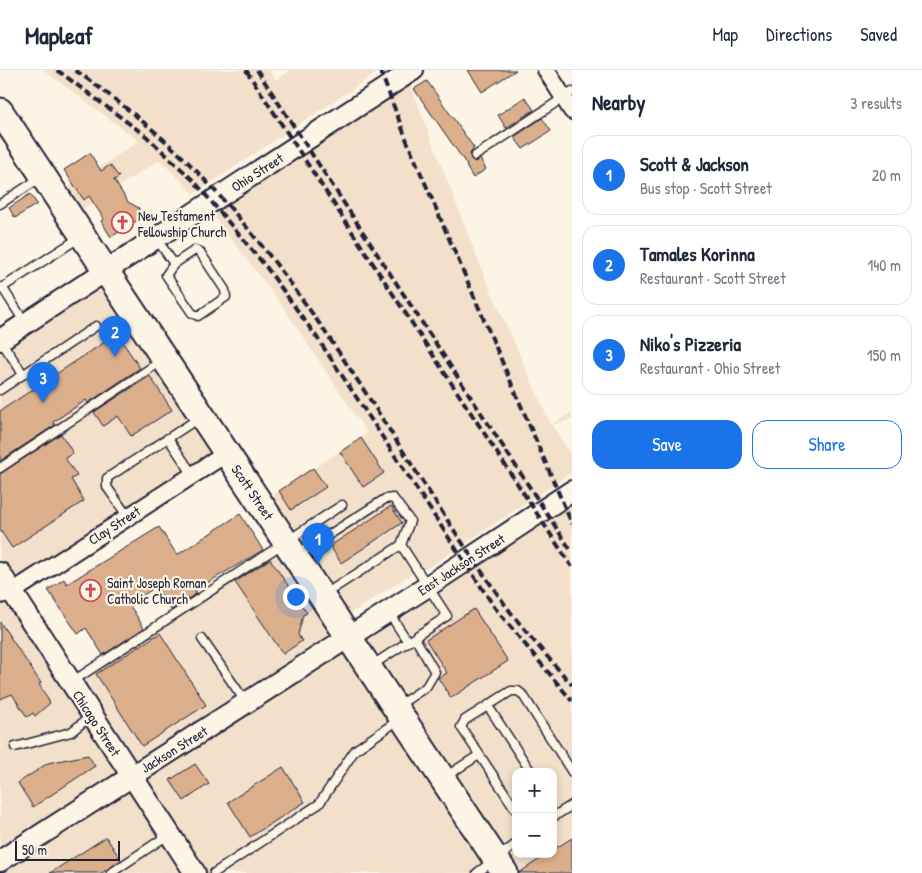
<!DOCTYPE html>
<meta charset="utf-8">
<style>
body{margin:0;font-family:"Patrick Hand",sans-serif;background:#f6f6f7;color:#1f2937}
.controls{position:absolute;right:15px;bottom:15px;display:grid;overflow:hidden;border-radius:10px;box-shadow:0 2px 8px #0003}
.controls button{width:45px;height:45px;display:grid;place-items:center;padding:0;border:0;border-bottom:1px solid #e0e1e3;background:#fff;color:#1f2937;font:25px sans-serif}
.scale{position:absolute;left:15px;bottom:12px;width:105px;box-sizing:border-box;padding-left:5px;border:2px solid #22223b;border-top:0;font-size:14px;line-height:18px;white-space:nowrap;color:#22223b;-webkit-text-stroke:4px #fcf5e5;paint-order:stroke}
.you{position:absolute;left:295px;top:526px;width:18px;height:18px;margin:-12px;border:4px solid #fff;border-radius:50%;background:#1a73e8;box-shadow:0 0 0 8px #1a73e833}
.badge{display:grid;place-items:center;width:32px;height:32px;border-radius:50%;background:#1a73e8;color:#fff;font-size:16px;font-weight:700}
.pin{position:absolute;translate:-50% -41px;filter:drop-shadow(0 1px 2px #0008)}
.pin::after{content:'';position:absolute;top:26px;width:18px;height:15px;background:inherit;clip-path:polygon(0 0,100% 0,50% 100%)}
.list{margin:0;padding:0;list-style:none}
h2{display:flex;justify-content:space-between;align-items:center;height:65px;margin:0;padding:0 20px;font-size:21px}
h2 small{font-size:16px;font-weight:400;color:#747a83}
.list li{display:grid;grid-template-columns:32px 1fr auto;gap:15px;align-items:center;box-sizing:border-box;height:80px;margin:0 10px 10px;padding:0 10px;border:1px solid #e0e1e3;border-radius:15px}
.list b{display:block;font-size:19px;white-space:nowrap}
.list p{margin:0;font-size:16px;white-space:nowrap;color:#747a83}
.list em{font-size:16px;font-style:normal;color:#747a83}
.actions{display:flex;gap:10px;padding:15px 20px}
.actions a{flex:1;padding:11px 0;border:1px solid #1a73e8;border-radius:15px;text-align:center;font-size:18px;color:#1a73e8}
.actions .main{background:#1a73e8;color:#fff}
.map{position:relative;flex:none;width:572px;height:803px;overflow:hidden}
header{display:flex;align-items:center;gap:30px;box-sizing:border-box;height:70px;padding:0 25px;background:#fff;border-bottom:1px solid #e0e1e3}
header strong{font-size:24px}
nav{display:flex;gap:28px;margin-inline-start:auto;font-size:18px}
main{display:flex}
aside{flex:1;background:#fff}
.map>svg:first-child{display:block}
.built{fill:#f2e0ca;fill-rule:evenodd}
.building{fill:#dbaf8c;stroke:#22223b}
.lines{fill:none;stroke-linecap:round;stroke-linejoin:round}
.service-casing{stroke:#22223b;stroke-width:11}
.minor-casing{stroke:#22223b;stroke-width:20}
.tertiary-casing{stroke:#22223b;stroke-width:24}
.primary-casing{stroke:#22223b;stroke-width:29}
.service{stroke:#fcf5e5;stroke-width:8}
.minor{stroke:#fcf5e5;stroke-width:16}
.tertiary{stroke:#fcf5e5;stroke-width:20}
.primary{stroke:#fcf5e5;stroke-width:25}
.rail{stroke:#22223b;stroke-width:4;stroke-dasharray:8 4;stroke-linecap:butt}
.labels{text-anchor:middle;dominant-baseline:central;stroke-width:4.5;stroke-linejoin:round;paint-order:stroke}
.street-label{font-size:14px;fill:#22223b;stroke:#fcf5e5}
.poi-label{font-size:14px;fill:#22223b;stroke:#fcf5e5;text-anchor:start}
</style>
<header>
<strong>Mapleaf</strong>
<nav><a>Map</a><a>Directions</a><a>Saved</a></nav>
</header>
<main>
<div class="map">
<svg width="572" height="803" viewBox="0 0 572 803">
<rect width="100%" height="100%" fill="#fcf5e5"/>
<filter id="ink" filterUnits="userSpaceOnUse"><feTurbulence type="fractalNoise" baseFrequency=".02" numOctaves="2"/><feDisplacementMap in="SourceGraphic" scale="10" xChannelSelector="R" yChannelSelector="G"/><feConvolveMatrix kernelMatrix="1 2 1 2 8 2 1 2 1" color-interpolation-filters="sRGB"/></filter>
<g filter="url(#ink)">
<g class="built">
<polygon points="43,0 269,0 276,10 291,0 381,0 194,124 160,90 72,146 58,125 139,71"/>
<polygon points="410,14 483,203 551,355 572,342 572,349 552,355 572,386 572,402 431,496 410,505 350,544 346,543 264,431 367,363 281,234 211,143"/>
<polygon points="107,201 226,382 12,521 0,502 0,270"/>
<path d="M572 434V803H197L133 706 350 569 369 576V569ZM516 702H553V784H516Z"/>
<polygon points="287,470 349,568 132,705 72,612"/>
<polygon points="11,523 130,705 0,787 0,527"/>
<polygon points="131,707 194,803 0,803 0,789"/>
</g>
<g class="building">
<polygon points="468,0 516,0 482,22"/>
<polygon points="427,11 474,78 470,84 471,89 475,92 480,89 486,99 473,108 466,96 467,95 414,19"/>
<polygon points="525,27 534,40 506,58 498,45"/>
<polygon points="542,48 551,61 523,79 514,67"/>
<polygon points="90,83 101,101 110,95 119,107 114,110 128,132 139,138 138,150 111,167 101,151 104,149 89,126 84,130 64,100"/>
<polygon points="30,124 37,134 15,148 9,138"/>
<polygon points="117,264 140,298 88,333 86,330 53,352 55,355 0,391 0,341"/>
<polygon points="150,306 172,340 131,366 118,346 103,356 94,342"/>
<polygon points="61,364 73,383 65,388 77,406 71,409 84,431 12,478 0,460 0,404"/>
<polygon points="361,368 384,403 363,417 340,382"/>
<polygon points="313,398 326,417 291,440 279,421"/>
<polygon points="391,436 402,453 341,493 330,476"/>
<polygon points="240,444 263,480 195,520 197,523 171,540 156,517 129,534 144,558 103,585 86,558 78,564 48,520 64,509 67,514 159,457 177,485"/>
<polygon points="270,489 307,543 303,545 298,565 302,571 283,584 235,512"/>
<polygon points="474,539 508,591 451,628 438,608 447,603 426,570"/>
<polygon points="0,552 41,613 39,614 50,633 35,646 33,643 27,647 12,624 0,629"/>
<polygon points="160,563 206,635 142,676 96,604"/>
<polygon points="88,685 95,696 33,737 18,713 48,693"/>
<polygon points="195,694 209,714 184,731 170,710"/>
<polygon points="283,697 305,732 250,767 228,732"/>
<polygon points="106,767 121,790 102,803 50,803"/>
<polygon points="572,768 572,803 519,803 547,784 553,784 553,780"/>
</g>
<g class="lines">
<defs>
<g id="service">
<polyline points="475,86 572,22"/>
<polyline points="0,134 40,108"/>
<polyline points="156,168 174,194"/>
<polygon points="195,180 200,182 225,220 226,227 198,246 192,243 166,205 174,194"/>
<polyline points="2,217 25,253"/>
<polyline points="0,219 79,168"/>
<polyline points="1,271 23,304"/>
<polyline points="0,320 96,256"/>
<polyline points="168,368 193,405"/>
<polyline points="0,398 161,291"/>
<polyline points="128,447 107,417 107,408 199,348"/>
<polyline points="299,484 385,429 393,428 410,451 401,475"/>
<polyline points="325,524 401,475 447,546 371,596"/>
<polyline points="389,543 408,572"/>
<polyline points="202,569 245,631"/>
<polyline points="73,611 342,435"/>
<polyline points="399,635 426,617 435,602 415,568"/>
<polyline points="488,636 531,702"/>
<polyline points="15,677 71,662 92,645"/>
<polyline points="445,707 479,685"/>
<polyline points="516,740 461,657 465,650 511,621 518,621 523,625 572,702"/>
<polyline points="553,747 572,735"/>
<polyline points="111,803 168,765"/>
<polyline points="214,803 319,734 355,680 400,649"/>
<polyline points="477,803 516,774"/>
</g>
<g id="minor">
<polyline points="546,0 572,41"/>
<polyline points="0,525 12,522 227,383"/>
</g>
<g id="tertiary">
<polyline points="0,270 413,0"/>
<polyline points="0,503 195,803"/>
<polyline points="0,791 428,516 572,421"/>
</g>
<polyline id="primary" points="0,41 505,803"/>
</defs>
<use href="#service" class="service-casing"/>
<use href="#minor" class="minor-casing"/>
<use href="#tertiary" class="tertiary-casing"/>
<use href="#primary" class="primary-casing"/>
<use href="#service" class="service"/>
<use href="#minor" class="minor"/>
<use href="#tertiary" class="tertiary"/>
<use href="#primary" class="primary"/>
<g class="rail">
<polyline points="57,0 146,66 194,111 267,198 318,269 495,538 572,631"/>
<path d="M75 0C120 32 165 67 203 108 322 233 401 389 501 529 522 559 548 587 572 615"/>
<polyline points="246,0 572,497"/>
<polyline points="257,0 572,482"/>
<polyline points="380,0 407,71 572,454"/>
</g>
</g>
</g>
<defs>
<symbol id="church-ring" viewBox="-11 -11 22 22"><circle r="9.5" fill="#fcf5e5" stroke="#d1495b" stroke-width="1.5"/><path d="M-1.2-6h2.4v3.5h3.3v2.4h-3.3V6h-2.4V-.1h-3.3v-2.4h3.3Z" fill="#d1495b"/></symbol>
</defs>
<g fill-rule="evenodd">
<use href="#church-ring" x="110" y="140" width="25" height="25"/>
<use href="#church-ring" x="78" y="508" width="25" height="25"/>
</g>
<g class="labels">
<g class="street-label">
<text transform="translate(257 102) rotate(-33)">Ohio Street</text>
<text transform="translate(253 422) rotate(56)">Scott Street</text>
<text transform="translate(114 455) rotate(-33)">Clay Street</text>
<text transform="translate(461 494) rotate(-33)">East Jackson Street</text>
<text transform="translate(97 653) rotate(57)">Chicago Street</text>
<text transform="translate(174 679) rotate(-32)">Jackson Street</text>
</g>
<g class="poi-label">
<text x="138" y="145">New Testament<tspan x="138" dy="16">Fellowship Church</tspan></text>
<text x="107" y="512">Saint Joseph Roman<tspan x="107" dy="16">Catholic Church</tspan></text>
</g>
</g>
</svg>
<div class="controls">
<button>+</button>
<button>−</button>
</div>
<div class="scale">50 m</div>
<div class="you"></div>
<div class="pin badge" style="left:318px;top:494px">1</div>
<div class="pin badge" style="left:115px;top:287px">2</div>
<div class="pin badge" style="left:43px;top:333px">3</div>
</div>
<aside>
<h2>Nearby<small>3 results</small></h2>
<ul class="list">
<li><span class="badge">1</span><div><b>Scott &amp; Jackson</b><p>Bus stop · Scott Street</p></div><em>20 m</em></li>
<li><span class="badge">2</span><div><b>Tamales Korinna</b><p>Restaurant · Scott Street</p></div><em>140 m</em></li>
<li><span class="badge">3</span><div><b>Niko's Pizzeria</b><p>Restaurant · Ohio Street</p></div><em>150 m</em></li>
</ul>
<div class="actions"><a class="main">Save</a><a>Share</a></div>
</aside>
</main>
